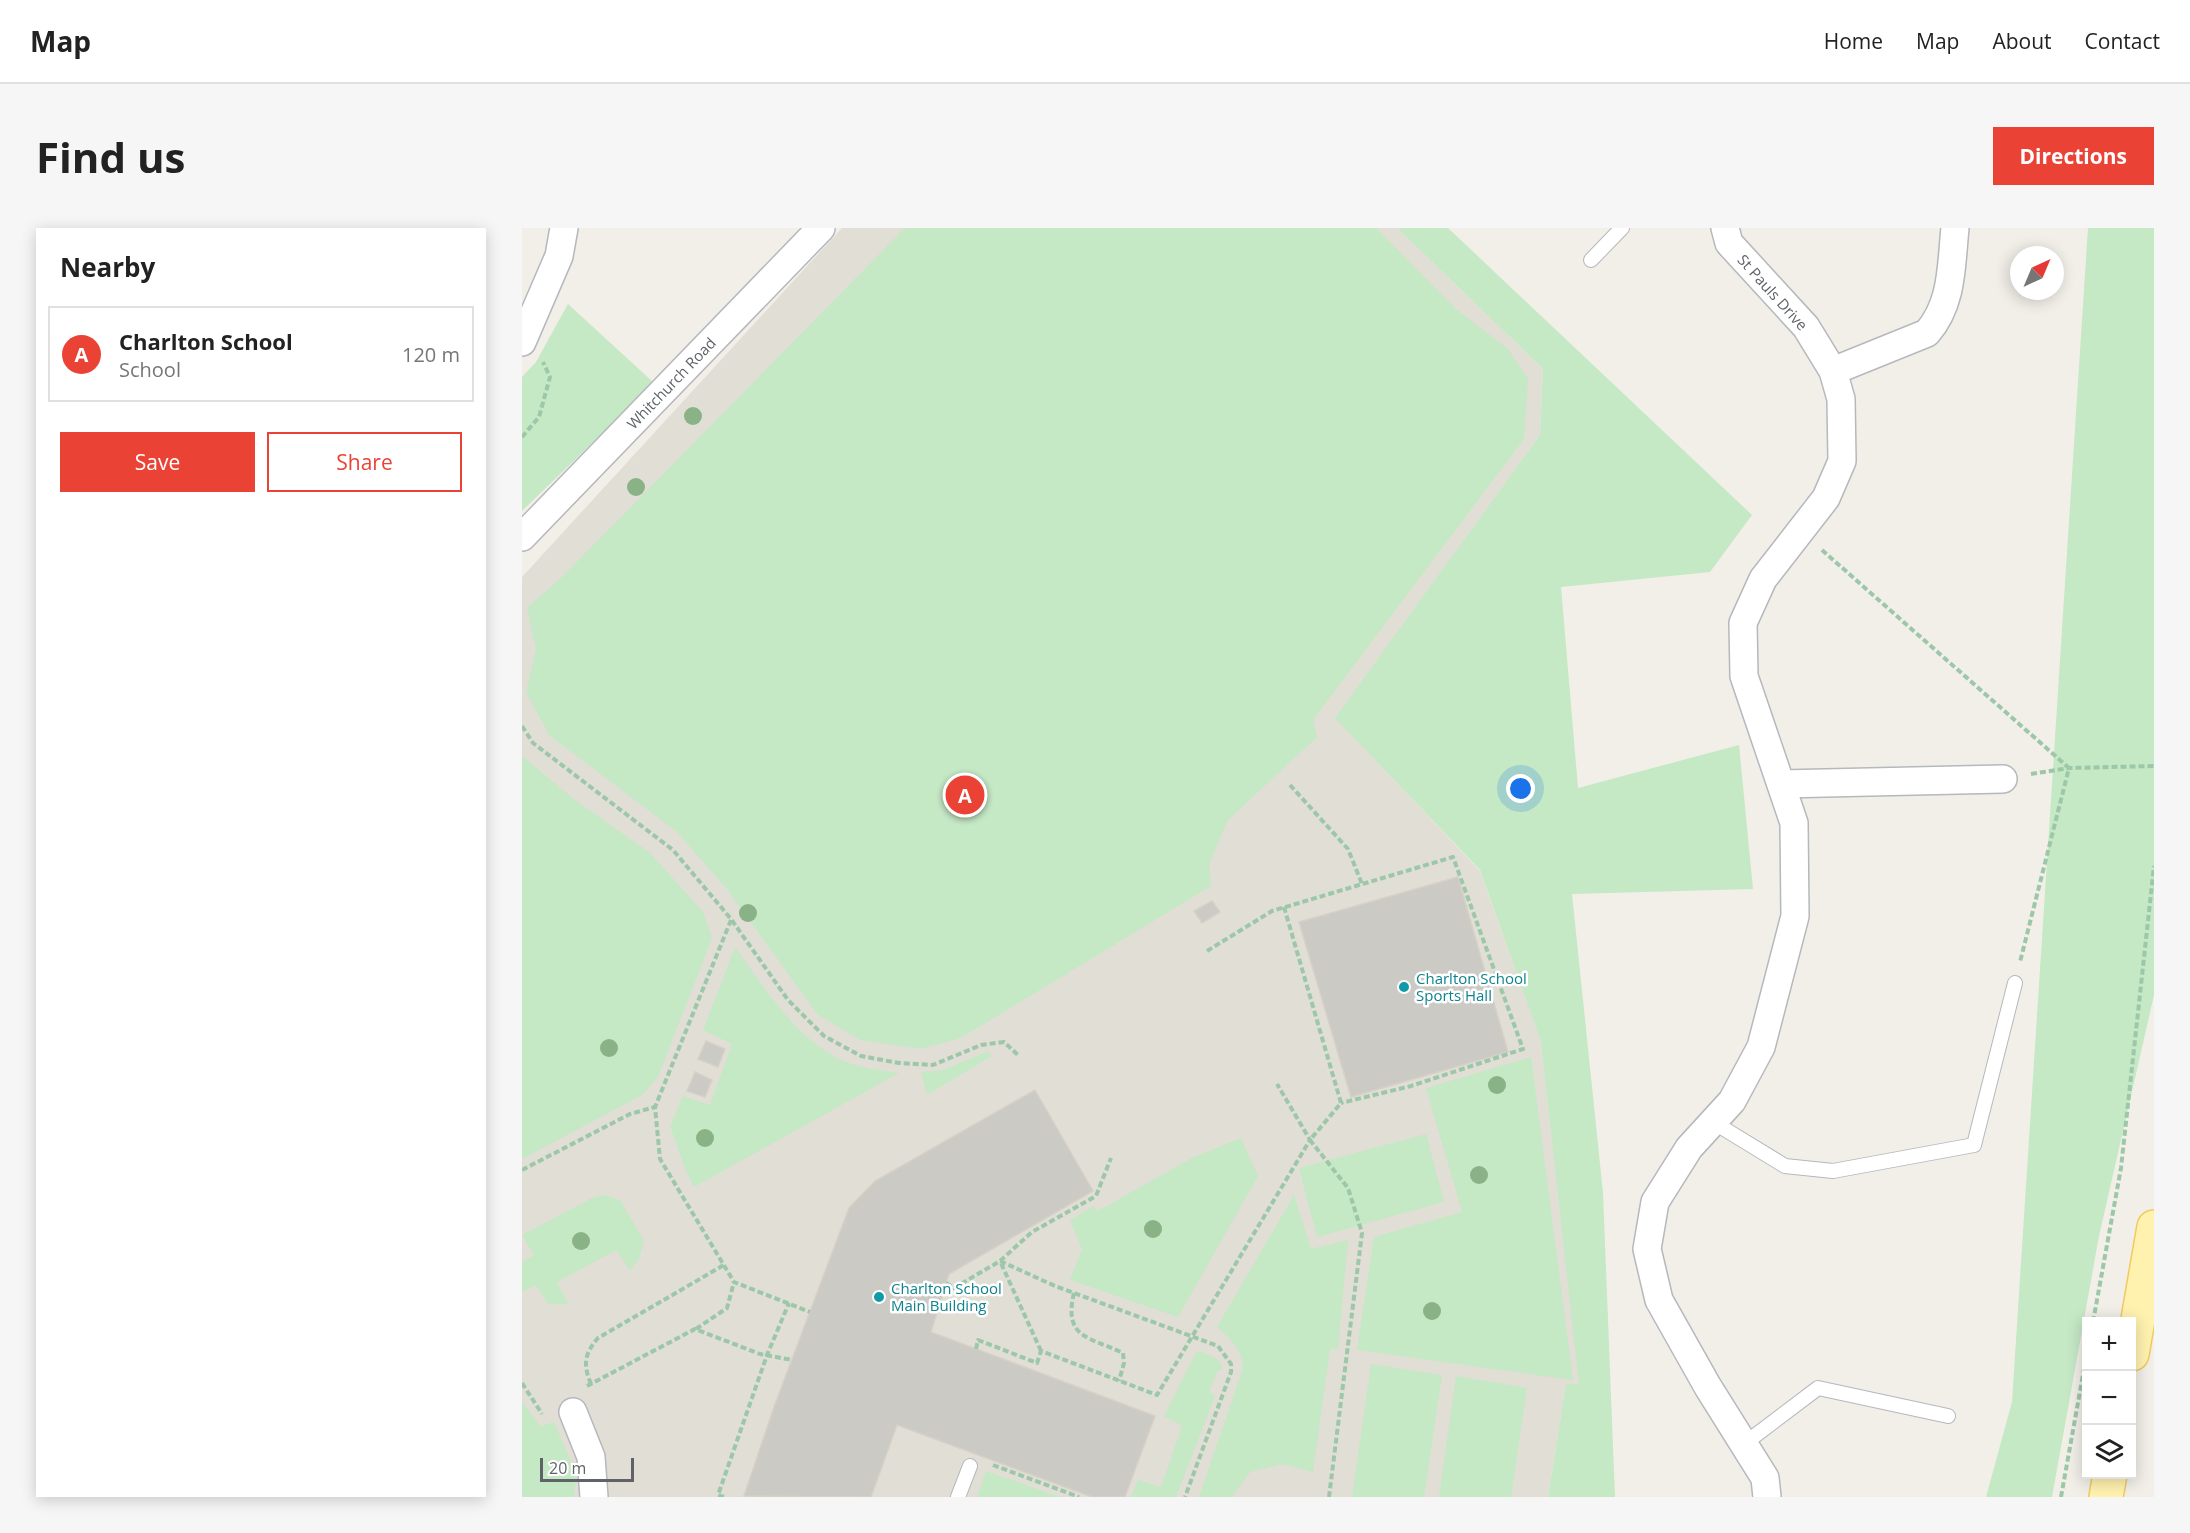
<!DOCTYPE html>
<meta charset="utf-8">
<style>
body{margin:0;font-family:"Open Sans",sans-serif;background:#f6f6f6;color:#222}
.controls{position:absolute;right:18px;bottom:18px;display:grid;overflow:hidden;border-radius:0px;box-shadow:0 3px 15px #0003}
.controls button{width:54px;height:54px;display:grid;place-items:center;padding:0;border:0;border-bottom:2px solid #e0e0e0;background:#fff;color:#222;font:30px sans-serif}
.compass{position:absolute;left:1488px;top:18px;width:54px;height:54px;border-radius:50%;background:#fff;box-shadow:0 3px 15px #0003;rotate:44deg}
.scale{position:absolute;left:18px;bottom:15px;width:94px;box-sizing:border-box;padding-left:6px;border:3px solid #5f6368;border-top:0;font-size:16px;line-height:21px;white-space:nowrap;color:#5f6368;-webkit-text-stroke:4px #fff;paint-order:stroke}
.you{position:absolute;left:999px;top:561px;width:21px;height:21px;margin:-15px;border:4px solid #fff;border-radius:50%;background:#1a73e8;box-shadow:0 0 0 9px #1a73e833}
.badge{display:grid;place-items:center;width:39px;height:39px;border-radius:50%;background:#ea4335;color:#fff;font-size:20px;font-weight:700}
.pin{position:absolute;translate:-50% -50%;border:3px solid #fff;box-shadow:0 2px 6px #0006}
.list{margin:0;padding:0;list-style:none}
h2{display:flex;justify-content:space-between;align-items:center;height:78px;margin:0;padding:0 24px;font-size:26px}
h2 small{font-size:20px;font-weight:400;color:#767676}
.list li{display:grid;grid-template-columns:39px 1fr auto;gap:18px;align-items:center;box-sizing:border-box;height:96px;margin:0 12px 12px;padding:0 12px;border:2px solid #e0e0e0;border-radius:0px}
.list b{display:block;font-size:22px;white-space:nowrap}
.list p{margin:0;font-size:20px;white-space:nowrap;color:#767676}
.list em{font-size:20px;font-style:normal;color:#767676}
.actions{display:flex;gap:12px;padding:18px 24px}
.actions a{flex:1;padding:14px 0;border:2px solid #ea4335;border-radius:0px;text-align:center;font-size:21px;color:#ea4335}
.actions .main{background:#ea4335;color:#fff}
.icon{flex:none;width:33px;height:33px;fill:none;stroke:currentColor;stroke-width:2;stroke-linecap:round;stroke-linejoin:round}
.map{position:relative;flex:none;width:1632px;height:1269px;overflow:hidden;border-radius:0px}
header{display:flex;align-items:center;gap:36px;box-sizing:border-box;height:84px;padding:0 30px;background:#fff;border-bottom:2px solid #e0e0e0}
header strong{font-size:28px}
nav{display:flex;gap:33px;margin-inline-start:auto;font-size:21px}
.intro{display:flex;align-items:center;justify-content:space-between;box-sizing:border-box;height:144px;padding:0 36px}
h1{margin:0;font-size:42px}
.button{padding:15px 27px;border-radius:0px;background:#ea4335;color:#fff;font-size:21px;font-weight:700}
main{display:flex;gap:36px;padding:0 36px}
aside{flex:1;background:#fff;border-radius:0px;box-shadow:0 3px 15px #0003}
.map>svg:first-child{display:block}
.education{fill:#e1ded6}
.green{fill:#c5e8c5}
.building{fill:#cccac5;stroke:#d6d1c6;stroke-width:1.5}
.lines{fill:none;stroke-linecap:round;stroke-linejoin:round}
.lane-casing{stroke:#b5b8bc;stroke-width:16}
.street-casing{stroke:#b5b8bc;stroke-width:30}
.primary-casing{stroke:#f2c960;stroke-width:36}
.path{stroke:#9cc7a9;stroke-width:4;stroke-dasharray:6 3;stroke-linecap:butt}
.lane{stroke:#fff;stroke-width:14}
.street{stroke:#fff;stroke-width:27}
.primary{stroke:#fff2af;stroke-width:33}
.tree{fill:#89b387}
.culture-dot{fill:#0f9aa8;stroke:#fff;stroke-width:2}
.labels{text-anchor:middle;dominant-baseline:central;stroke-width:5;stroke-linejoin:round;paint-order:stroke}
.street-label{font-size:15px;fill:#5f6368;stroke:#fff}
.culture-label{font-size:15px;fill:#0d838f;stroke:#fff;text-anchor:start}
</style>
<header>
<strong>Map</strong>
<nav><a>Home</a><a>Map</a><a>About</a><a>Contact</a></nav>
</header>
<div class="intro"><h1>Find us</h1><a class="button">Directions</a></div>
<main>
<aside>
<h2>Nearby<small></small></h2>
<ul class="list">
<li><span class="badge">A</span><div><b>Charlton School</b><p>School</p></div><em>120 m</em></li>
</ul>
<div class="actions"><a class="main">Save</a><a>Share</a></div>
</aside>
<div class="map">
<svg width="1632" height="1269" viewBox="0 0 1632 1269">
<rect width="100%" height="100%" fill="#f1efe8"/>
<polygon class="education" points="320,0 875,0 1021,141 1018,207 814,490 958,643 1019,813 1058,1157 1044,1157 1026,1269 0,1269 0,349"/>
<g class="green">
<polygon points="383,0 854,0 934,81 986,121 1006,151 1002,211 791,492 795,509 705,593 687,637 689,658 439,810 398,821 338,812 295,786 205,661 155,604 27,507 4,464 14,421 5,380 40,349"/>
<polygon points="875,0 926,0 1230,287 1188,344 1039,359 1056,560 1217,517 1231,661 1050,666 1081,965 1093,1269 1026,1269 1044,1156 1057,1156 1019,814 958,642 813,490 1018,207 1021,141"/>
<polygon points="1566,0 1632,0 1632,767 1577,1008 1530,1269 1464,1269 1490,1174"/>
<polygon points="46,76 132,155 0,283 0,149 14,134"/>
<polygon points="0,528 49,569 128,625 181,684 190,710 136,849 120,867 0,931"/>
<path d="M213 719C241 757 271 807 315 830 333 839 357 842 377 845L172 959 164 943 148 898 161 868 188 877 210 816 181 802Z"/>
<polygon points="466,823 470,828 405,867 399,844 421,842"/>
<polygon points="1009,829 1051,1152 835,1122 852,1009 940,984 904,860"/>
<polygon points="904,906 922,974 795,1009 777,940"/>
<polygon points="719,910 736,948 656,1089 548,1052 560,1021 548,992 571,978 576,983 670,930"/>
<polygon points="83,967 98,972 122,1013 117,1031 108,1042 94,1022 35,1054 46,1076 26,1076 14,1057 0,1064 0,1034 12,1027 0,1007 70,970"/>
<path d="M772 967 789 1021 826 1012 816 1121H808L791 1244 760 1236 728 1244 710 1269H677L721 1140C719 1120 710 1112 695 1099Z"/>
<polygon points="679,1123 696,1132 701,1140 695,1144 687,1164 693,1168 654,1269 609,1269 616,1252 639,1259 660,1198 642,1188 670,1132 675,1124"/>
<polygon points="849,1136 920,1147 902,1269 830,1269"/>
<polygon points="934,1148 1005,1160 989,1269 917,1269"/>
<polygon points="0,1174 19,1198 32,1194 55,1248 51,1269 0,1269"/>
<polygon points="464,1243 538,1269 455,1269"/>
</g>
<g class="building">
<polygon points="936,649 986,824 829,869 777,694"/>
<polygon points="690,673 698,684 680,695 672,683"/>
<polygon points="184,813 203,821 196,839 176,831"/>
<polygon points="173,844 190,852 183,869 165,863"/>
<polygon points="513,862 571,963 427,1046 409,1104 633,1188 603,1269 570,1269 375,1197 349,1269 222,1268 252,1179 327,980 353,953"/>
</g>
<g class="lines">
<defs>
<g id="lane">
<polyline points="1069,32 1100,0"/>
<polyline points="1191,894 1263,938 1311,943 1452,917 1493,755"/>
<polyline points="1222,1216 1296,1160 1426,1188"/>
<polyline points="436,1269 448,1238"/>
</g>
<g id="street">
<polyline points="1203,0 1207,15 1284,99 1311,143 1319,171 1320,233 1304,270 1241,351 1221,395 1222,448 1272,595 1273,688 1239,819 1210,873 1167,920 1133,974 1125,1021 1137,1072 1186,1159 1243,1250 1245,1269"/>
<polyline points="0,114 37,28 42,0"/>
<path d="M1311 143 1405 105C1431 75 1429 38 1433 0"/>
<polyline points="0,309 299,0"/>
<polyline points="1259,556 1481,551"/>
<polyline points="51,1184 69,1229 72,1269"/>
</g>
<g id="primary">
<polyline points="1610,1126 1632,999"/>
<polyline points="1584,1269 1588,1246"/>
</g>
</defs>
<use href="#lane" class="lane-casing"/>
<use href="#street" class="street-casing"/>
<use href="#primary" class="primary-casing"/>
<g class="path">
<polyline points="0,209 17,189 28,149 21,134"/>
<polyline points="1300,322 1547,540 1498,734"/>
<polyline points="0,498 11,515 151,622 209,691 266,772 302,808 339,828 377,835 411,837 459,817 482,814 497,828"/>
<polyline points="1509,546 1547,540 1632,538"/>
<polyline points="768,557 826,621 840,656"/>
<polyline points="762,679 819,875 788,912 826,960 840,1005 807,1269"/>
<polyline points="209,692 133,879 138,931 212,1054 288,1084"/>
<polyline points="685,723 750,683 931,629 1001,821 889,858 819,875"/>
<polyline points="0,942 108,886 133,879"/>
<polyline points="424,1055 432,1060 478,1033 533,1058 696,1118 709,1136 709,1144 663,1269"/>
<path d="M552 1065C541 1111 568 1109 601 1125L602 1135 597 1153"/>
<polyline points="1571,1094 1599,940 1632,638"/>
<polyline points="174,1101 205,1080 212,1054"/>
<polyline points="454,1121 456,1112 515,1135 519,1123 635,1167 788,912 755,856"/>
<polyline points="519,1123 478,1033 510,1004 574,968 589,930"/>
<polyline points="0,1155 20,1186"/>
<path d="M69 1156C61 1137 62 1126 76 1110L202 1037"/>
<polyline points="65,1158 173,1101 238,1126 270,1132"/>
<polyline points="471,1237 557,1269"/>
<polyline points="202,1269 196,1267 245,1127 267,1075"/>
<polyline points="1539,1269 1564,1130"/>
</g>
<use href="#lane" class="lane"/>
<use href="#street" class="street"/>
<use href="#primary" class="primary"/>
</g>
<g class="tree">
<circle cx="171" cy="188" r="9"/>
<circle cx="114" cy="259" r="9"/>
<circle cx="226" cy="685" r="9"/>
<circle cx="87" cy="820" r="9"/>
<circle cx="975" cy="857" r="9"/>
<circle cx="183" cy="910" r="9"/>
<circle cx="957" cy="947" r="9"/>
<circle cx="631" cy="1001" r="9"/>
<circle cx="59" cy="1013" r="9"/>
<circle cx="910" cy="1083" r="9"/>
</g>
<g class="culture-dot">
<circle cx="882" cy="759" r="6"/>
<circle cx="357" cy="1069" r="6"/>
</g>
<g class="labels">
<g class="street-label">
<text transform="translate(1251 64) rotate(48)">St Pauls Drive</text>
<text transform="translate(149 155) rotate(-46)">Whitchurch Road</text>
</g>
<g class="culture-label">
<text x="894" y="750">Charlton School<tspan x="894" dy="17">Sports Hall</tspan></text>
<text x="369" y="1060">Charlton School<tspan x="369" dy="17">Main Building</tspan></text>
</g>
</g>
</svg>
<div class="controls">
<button>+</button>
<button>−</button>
<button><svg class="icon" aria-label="layers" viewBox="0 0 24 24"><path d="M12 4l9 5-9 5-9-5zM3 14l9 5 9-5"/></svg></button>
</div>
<svg class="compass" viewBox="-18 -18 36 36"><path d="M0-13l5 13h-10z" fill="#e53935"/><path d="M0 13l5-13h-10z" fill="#767676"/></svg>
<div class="scale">20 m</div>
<div class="you"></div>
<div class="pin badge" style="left:443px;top:567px">A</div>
</div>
</main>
